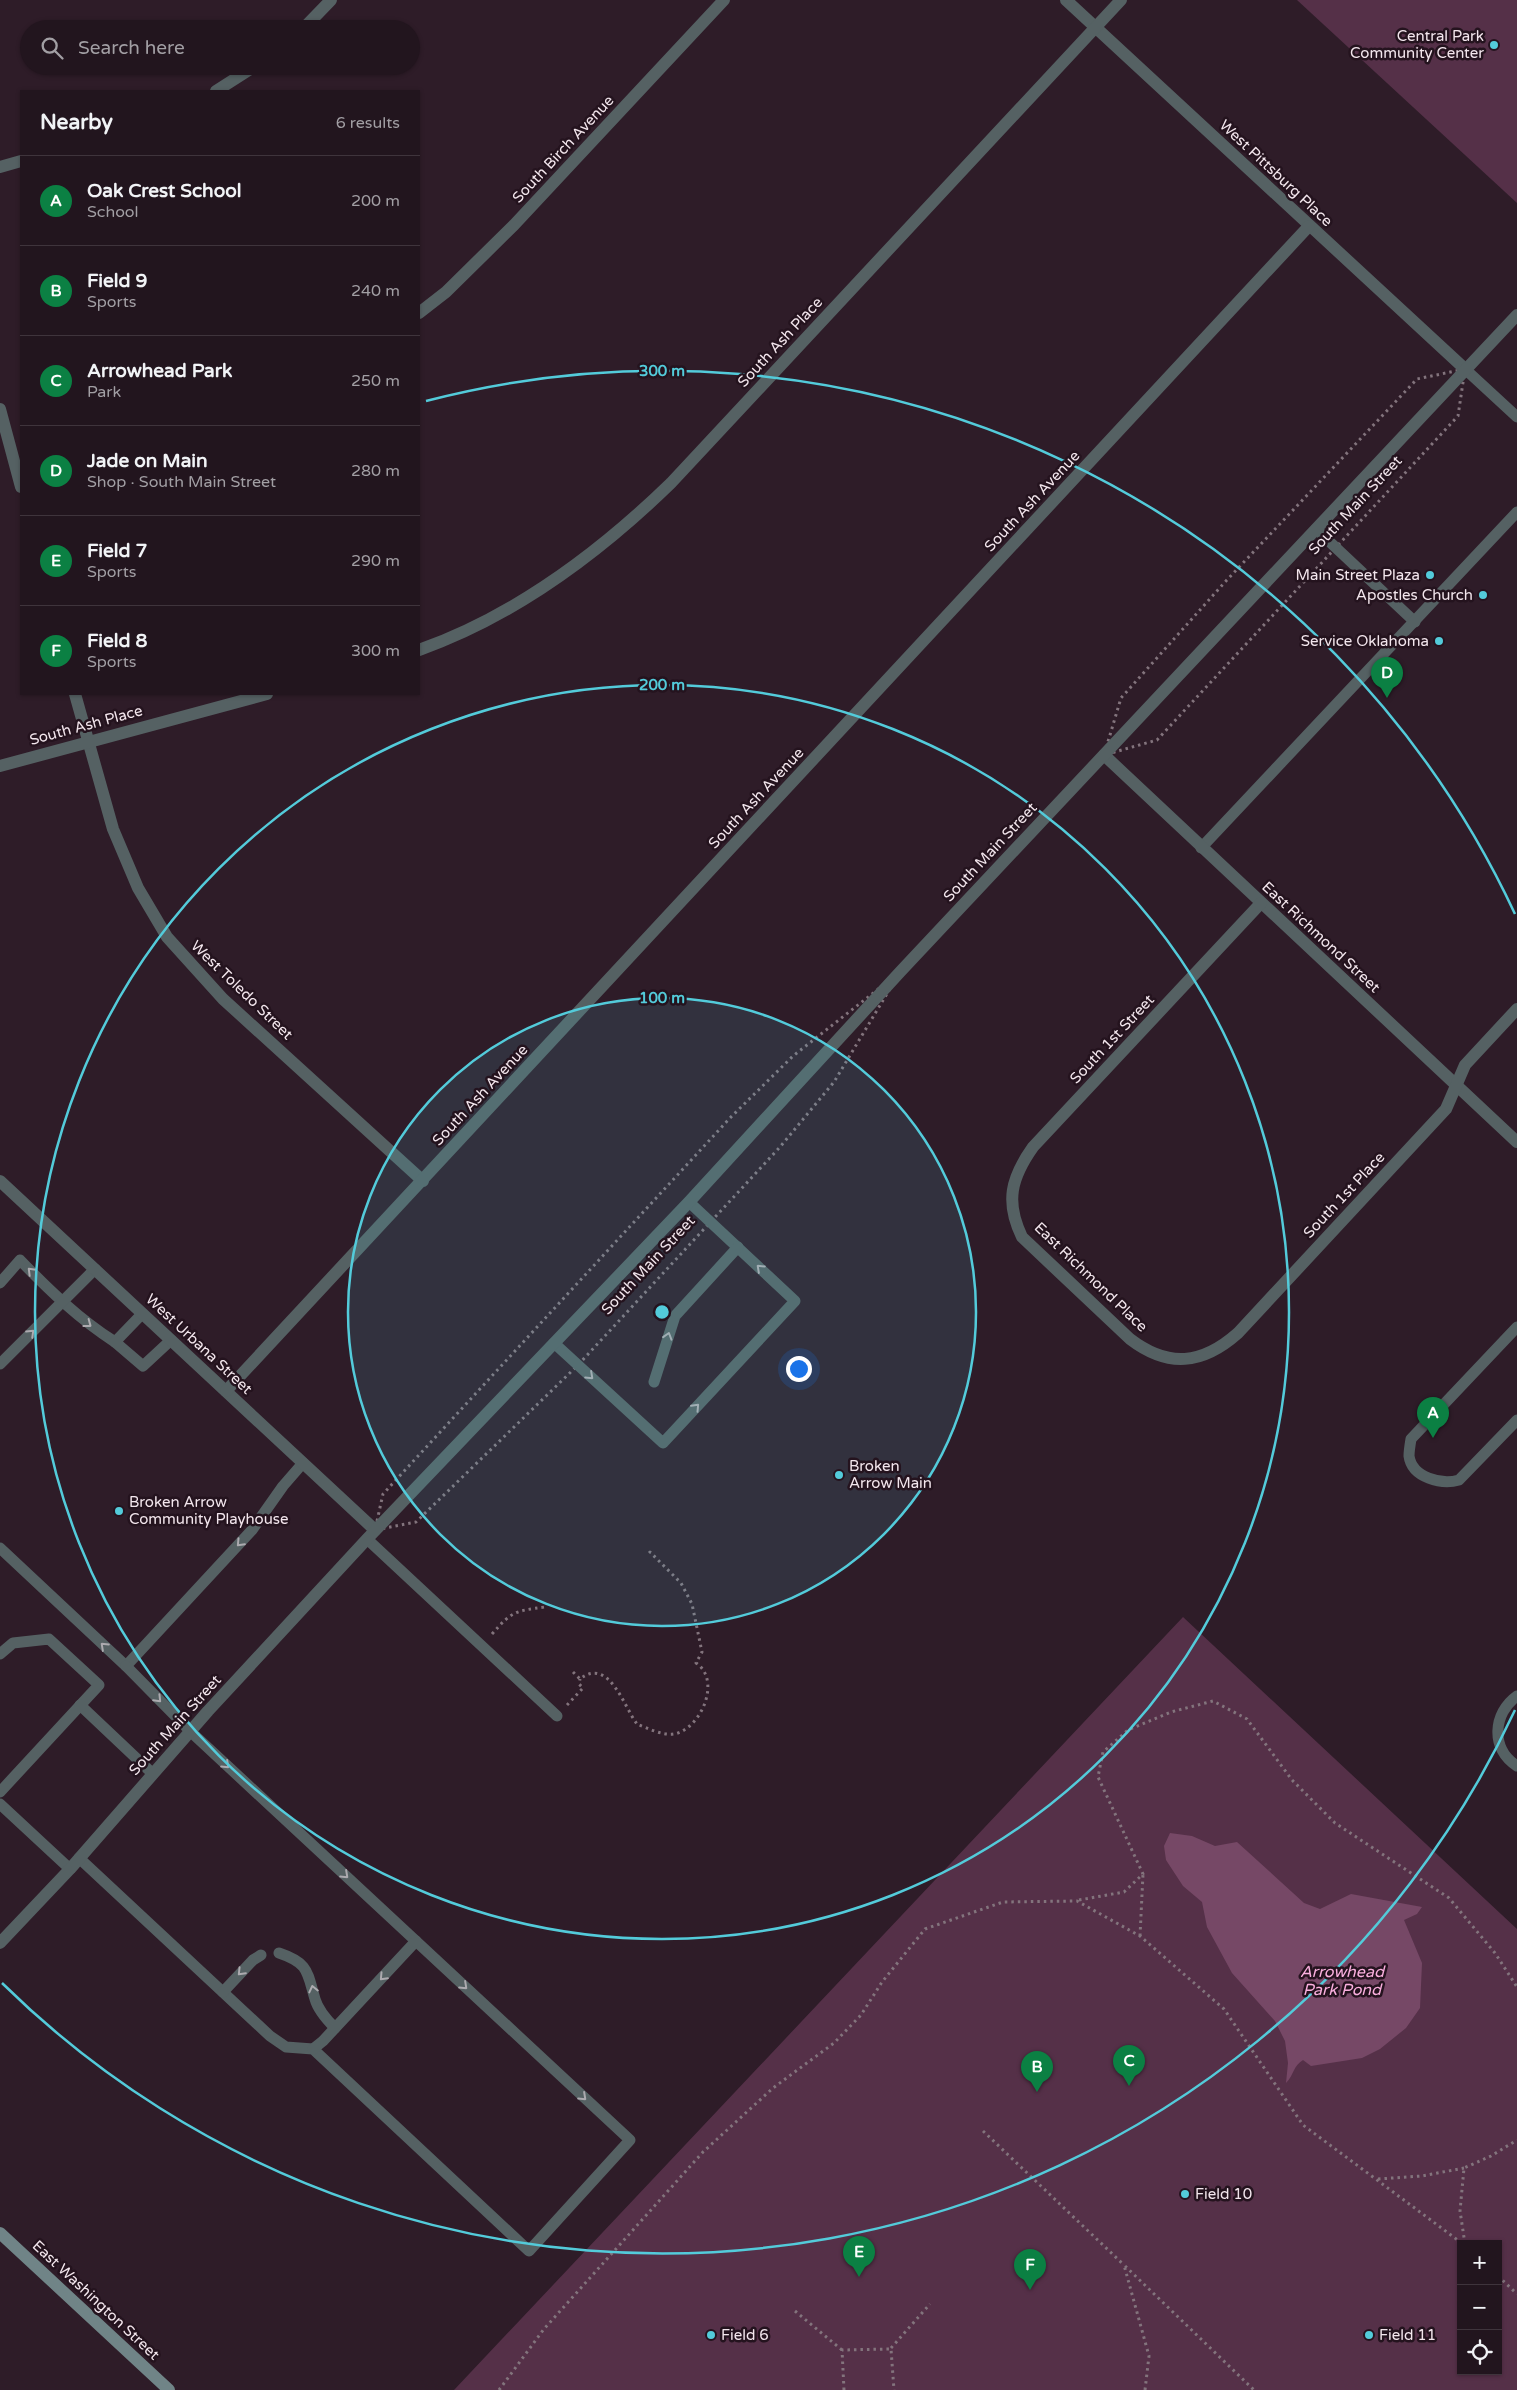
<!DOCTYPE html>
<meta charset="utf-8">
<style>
body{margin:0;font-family:"Varela Round",sans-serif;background:#2e222b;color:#f1f3f6}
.controls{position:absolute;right:15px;bottom:15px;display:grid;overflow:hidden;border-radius:0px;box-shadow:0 1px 4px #0004}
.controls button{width:45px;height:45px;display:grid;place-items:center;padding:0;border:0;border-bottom:1px solid #3f343c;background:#22151e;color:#f1f3f6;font:25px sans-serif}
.you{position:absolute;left:798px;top:1368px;width:18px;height:18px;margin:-12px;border:4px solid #fff;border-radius:50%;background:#1a73e8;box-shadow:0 0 0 8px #1a73e833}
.badge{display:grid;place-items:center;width:32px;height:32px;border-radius:50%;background:#0b8043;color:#fff;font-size:16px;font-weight:700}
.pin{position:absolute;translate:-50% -41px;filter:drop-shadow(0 1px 2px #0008)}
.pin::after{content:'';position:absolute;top:26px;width:18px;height:15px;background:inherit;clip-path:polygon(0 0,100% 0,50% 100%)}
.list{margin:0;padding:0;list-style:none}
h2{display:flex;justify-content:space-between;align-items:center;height:65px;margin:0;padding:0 20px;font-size:21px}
h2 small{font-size:16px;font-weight:400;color:#a29fa4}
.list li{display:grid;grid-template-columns:32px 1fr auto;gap:15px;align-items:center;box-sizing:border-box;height:90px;padding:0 20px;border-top:1px solid #3f343c}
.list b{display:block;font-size:19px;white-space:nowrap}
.list p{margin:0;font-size:16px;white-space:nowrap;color:#a29fa4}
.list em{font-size:16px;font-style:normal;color:#a29fa4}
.icon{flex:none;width:28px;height:28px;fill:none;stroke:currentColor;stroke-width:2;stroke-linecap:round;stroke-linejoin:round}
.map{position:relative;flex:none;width:1517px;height:2390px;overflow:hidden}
.search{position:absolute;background:#22151e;box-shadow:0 1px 4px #0004;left:20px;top:20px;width:400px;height:55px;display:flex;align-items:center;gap:12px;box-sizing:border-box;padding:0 18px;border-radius:28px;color:#a29fa4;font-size:19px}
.panel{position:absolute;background:#22151e;box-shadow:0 1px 4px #0004;left:20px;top:90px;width:400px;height:605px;border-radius:0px}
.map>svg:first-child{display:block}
.green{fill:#553048;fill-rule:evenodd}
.water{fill:#764866}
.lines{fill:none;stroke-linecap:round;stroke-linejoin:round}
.path{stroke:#83747d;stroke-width:3;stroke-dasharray:2.5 4;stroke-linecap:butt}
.service{stroke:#556163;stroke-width:11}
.minor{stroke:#556163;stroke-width:12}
.tertiary{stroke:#556163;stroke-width:12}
.secondary{stroke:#708487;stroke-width:12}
.oneway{stroke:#acaaaf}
.ring{fill:none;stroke:#53cbda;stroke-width:2.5}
.poi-dot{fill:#53cbda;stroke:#24131e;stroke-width:2}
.labels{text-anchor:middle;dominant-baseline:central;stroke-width:5;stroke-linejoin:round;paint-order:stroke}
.poi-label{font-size:15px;fill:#f3e6ed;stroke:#24131e;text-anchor:start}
.street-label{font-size:15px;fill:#f3e6ed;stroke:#24131e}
.water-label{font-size:16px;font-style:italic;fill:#faafde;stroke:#24131e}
.centre{fill:#53cbda;stroke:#24131e;stroke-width:2.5}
.ring-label{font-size:15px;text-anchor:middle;font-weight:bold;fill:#53cbda;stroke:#24131e;stroke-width:5;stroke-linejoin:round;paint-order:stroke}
</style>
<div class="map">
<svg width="1517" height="2390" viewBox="0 0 1517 2390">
<rect width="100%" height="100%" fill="#2e1c28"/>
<g class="green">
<polygon points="1297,0 1517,0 1517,203"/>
<path d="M1183 1617 1517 1929V2390H454ZM1461 2244H1498V2371H1461Z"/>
</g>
<path class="water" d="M1170 1833 1192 1836 1215 1846 1237 1842 1304 1903 1320 1909 1351 1894 1422 1907 1417 1914 1404 1920 1422 1963 1420 2008 1406 2028 1380 2049 1362 2058 1311 2066 1303 2060C1293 2066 1294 2075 1286 2083L1288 2063 1285 2041 1275 2021 1232 1973 1207 1927 1202 1902 1183 1886 1166 1860 1164 1846Z"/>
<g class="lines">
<g class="path">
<polygon points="1465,369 1458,416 1157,740 1104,755 1121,698 1225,582 1417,379"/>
<polygon points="900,972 834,1082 780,1147 578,1365 416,1522 375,1530 383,1494 730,1118 793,1056"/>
<path d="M492 1634C512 1611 515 1611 545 1607"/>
<path d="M573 1672 580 1679C609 1656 624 1707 637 1724 647 1728 663 1736 674 1734 701 1729 722 1680 696 1663L702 1652 692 1604 681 1583 650 1552 649 1553"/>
<polyline points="567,1705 583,1688 579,1684 580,1679"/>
<polyline points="1079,1900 1124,1892 1143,1874 1098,1777 1103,1752 1128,1730 1171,1712 1213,1701 1247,1719 1292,1780 1335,1823 1449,1898 1495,1953 1517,1987"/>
<polyline points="1140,1936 1143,1874"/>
<polyline points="983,2131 1124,2265"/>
<polyline points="1378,2179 1422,2176 1464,2168"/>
<polyline points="1465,2244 1460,2211 1464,2168 1491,2156 1517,2140"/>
<polyline points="1498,2276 1517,2294"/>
<polyline points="795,2311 842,2350"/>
<polyline points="891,2348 930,2304"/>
<polyline points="499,2390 544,2329 703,2152 773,2088 834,2043 861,2015 882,1982 925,1929 1003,1902 1077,1901 1140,1936 1224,2009 1303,2125 1463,2244"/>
<polyline points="844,2390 842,2350 891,2349 894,2390"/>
<polyline points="1145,2390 1149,2356 1124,2265 1254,2390"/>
</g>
<g class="service">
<polyline points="1465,369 1517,417"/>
<polyline points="1316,529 1415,622"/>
<polyline points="1201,848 1517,512"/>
<path d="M0 1283 20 1260C50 1291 79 1319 115 1342"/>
<polyline points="142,1314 115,1342 143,1366 171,1340"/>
<path d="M1517 1327 1411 1439C1410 1445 1409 1451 1409 1456 1412 1478 1442 1485 1459 1480L1517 1420"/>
<polyline points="554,1343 663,1443 795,1301 689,1202"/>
<polyline points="0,1364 95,1269"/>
<polyline points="654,1382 675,1316 738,1247"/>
<polyline points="367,1539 557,1716"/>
<polyline points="0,1548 126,1666 252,1530 283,1486 303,1463"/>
<polyline points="0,1654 13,1643 49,1639 99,1685 0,1792"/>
<path d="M1517 1696C1493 1713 1490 1749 1517 1766"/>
<polyline points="80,1705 153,1774"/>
<polyline points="0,1804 70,1869"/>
<polyline points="79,1858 270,2036 286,2047 313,2049 529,2251 630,2140 191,1732 126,1666"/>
<path d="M279 1953C309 1963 307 1972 315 1999 318 2010 327 2020 335 2028"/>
<polyline points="223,1992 253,1960 261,1955"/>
<polyline points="313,2049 323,2041 416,1941"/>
</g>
<g class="minor">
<polyline points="1066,0 1465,369"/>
<polyline points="303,29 331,0"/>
<polyline points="216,91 255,66"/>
<polyline points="0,167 21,161"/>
<polyline points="419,313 446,292 514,225 724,0"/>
<polyline points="0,409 21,487"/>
<path d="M419 650C515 616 599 553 671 483L1121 0"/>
<polyline points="75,694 113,829 138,888 167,937 223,999 423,1181"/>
<polyline points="1104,755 1517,1142"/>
<polyline points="0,766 267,694"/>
<path d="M1261 903 1033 1147C1011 1178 1005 1202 1022 1237L1130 1339C1168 1368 1202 1365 1238 1333L1446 1109 1465 1065 1517 1009"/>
<polyline points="0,1181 375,1530"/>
<polyline points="226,1391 1309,226"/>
</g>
<polyline class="tertiary" points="0,1943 70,1869 208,1711 367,1539 689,1202 900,972 1517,315"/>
<polyline class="secondary" points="0,2233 169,2390"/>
</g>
<defs><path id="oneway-chevron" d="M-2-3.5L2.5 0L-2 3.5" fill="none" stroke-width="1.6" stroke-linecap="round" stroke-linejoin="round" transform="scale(1.25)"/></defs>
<g class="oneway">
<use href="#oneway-chevron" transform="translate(760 1268) rotate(-137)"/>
<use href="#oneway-chevron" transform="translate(31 1271) rotate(-135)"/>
<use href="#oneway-chevron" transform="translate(88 1324) rotate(37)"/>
<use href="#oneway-chevron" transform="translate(31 1333) rotate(-44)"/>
<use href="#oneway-chevron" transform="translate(668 1336) rotate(-73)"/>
<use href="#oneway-chevron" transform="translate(590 1376) rotate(43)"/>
<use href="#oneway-chevron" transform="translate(696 1407) rotate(-47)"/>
<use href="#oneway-chevron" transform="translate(240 1543) rotate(133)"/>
<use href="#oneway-chevron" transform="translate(104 1646) rotate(-137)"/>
<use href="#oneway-chevron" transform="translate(158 1699) rotate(46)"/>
<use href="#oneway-chevron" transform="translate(226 1765) rotate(43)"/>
<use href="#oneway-chevron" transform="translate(345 1875) rotate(43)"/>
<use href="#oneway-chevron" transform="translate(241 1972) rotate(134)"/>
<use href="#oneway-chevron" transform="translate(383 1977) rotate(133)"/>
<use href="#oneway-chevron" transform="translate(464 1986) rotate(43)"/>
<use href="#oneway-chevron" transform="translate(313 1989) rotate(-103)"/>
<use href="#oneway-chevron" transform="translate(583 2097) rotate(43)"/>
</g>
<circle cx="662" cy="1312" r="314" fill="#53cbda" fill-opacity=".12"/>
<g class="ring">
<circle cx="662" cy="1312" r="314"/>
<circle cx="662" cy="1312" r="627"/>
<path d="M1515 1710A941 941 0 0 1 2 1983M426 401A941 941 0 0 1 1515 914"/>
</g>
<g class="poi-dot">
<circle cx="1494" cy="45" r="5"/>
<circle cx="1430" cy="575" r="5"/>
<circle cx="1483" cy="595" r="5"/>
<circle cx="1439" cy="641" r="5"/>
<circle cx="839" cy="1475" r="5"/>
<circle cx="119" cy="1511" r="5"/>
<circle cx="1185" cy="2194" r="5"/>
<circle cx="711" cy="2335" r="5"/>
<circle cx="1369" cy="2335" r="5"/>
</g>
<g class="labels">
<g class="poi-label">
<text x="1484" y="36" text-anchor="end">Central Park<tspan x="1484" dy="17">Community Center</tspan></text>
<text x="1420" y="575" text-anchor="end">Main Street Plaza</text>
<text x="1473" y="595" text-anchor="end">Apostles Church</text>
<text x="1429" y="641" text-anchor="end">Service Oklahoma</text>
<text x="849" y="1466">Broken<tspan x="849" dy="17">Arrow Main</tspan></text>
<text x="129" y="1502">Broken Arrow<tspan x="129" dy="17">Community Playhouse</tspan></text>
<text x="1195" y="2194">Field 10</text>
<text x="721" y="2335">Field 6</text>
<text x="1379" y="2335">Field 11</text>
</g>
<g class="street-label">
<text transform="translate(563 149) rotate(-47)">South Birch Avenue</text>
<text transform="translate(1276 173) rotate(43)">West Pittsburg Place</text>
<text transform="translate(780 342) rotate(-47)">South Ash Place</text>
<text transform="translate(1032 501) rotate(-47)">South Ash Avenue</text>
<text transform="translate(1355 505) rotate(-47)">South Main Street</text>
<text transform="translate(86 725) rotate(-15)">South Ash Place</text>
<text transform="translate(756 798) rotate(-47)">South Ash Avenue</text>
<text transform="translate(990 852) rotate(-47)">South Main Street</text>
<text transform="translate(1321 937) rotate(43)">East Richmond Street</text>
<text transform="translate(242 990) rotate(44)">West Toledo Street</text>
<text transform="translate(1112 1039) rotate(-47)">South 1st Street</text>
<text transform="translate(480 1095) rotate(-47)">South Ash Avenue</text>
<text transform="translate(1344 1195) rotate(-47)">South 1st Place</text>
<text transform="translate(648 1265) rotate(-47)">South Main Street</text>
<text transform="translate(1091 1277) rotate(44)">East Richmond Place</text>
<text transform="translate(199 1344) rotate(43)">West Urbana Street</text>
<text transform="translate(175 1725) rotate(-48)">South Main Street</text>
<text transform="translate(96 2300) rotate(43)">East Washington Street</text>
</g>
<g class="water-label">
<text x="1342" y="1972">Arrowhead<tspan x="1342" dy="18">Park Pond</tspan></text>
</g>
</g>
<circle cx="662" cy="1312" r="8" class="centre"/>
<g class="ring-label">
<text x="662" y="376">300 m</text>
<text x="662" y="690">200 m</text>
<text x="662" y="1003">100 m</text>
</g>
</svg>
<div class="controls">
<button>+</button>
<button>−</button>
<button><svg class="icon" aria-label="locate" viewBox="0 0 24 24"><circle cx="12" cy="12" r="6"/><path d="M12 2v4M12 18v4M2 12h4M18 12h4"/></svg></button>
</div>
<div class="you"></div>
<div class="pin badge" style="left:1433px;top:1438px">A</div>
<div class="pin badge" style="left:1037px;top:2092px">B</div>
<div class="pin badge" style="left:1129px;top:2086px">C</div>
<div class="pin badge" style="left:1387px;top:698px">D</div>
<div class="pin badge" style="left:859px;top:2277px">E</div>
<div class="pin badge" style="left:1030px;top:2290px">F</div>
<div class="search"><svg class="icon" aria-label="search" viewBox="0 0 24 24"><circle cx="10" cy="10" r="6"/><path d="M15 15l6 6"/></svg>Search here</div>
<section class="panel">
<h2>Nearby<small>6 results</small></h2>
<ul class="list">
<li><span class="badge">A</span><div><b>Oak Crest School</b><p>School</p></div><em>200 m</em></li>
<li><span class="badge">B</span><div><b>Field 9</b><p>Sports</p></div><em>240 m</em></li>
<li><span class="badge">C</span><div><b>Arrowhead Park</b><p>Park</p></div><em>250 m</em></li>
<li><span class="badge">D</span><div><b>Jade on Main</b><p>Shop · South Main Street</p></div><em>280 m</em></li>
<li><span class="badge">E</span><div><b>Field 7</b><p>Sports</p></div><em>290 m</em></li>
<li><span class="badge">F</span><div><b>Field 8</b><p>Sports</p></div><em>300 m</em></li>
</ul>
</section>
</div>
